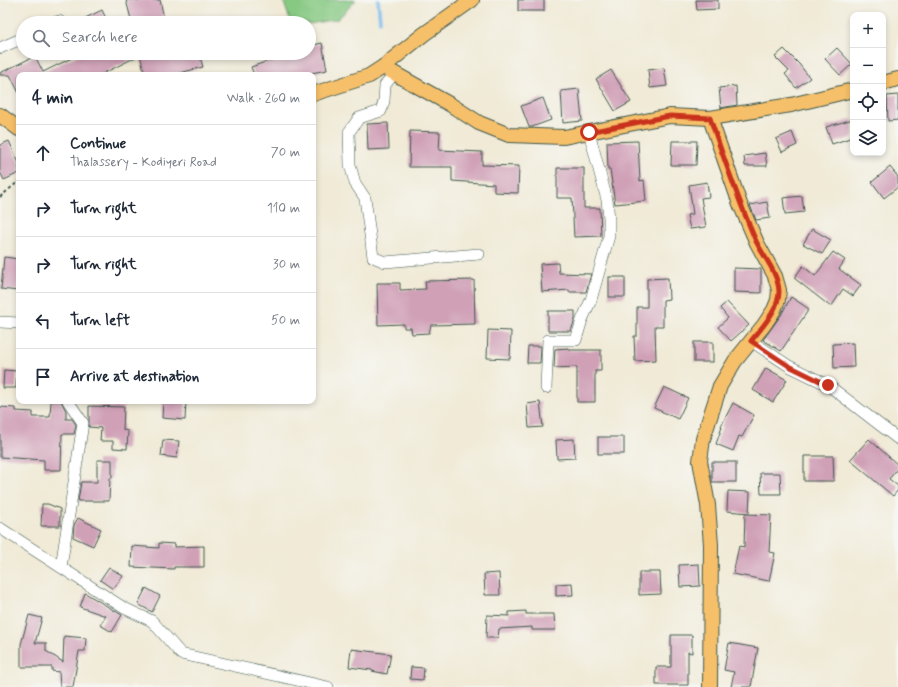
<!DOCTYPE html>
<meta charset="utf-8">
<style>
body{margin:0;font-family:Mynerve,sans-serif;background:#f6f6f7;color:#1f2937}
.controls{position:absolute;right:12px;top:12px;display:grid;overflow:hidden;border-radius:8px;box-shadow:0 2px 6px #0003}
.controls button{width:36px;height:36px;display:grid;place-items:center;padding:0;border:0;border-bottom:1px solid #e0e1e3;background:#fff;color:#1f2937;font:20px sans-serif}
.stop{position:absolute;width:12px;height:12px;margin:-9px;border:3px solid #c8321e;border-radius:50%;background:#fff}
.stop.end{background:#c8321e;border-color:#fff;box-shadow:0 1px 4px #0008}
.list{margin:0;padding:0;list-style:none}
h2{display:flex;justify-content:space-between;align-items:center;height:52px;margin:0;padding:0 16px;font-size:17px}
h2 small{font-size:13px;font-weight:400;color:#747a83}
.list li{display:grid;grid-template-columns:26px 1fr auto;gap:12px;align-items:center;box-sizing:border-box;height:56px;padding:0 16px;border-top:1px solid #e0e1e3}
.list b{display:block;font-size:15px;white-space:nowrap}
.list p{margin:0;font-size:13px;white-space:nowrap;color:#747a83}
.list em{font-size:13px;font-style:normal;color:#747a83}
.icon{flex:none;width:22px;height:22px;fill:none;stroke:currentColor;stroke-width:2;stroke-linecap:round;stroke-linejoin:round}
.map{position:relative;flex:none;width:898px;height:687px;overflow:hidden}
.search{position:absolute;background:#fff;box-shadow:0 2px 6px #0003;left:16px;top:16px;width:300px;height:44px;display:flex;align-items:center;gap:10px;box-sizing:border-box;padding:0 14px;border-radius:22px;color:#747a83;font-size:15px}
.panel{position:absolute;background:#fff;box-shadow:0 2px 6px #0003;left:16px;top:72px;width:300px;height:332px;border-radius:8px}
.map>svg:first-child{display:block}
.green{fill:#87c983;stroke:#53835c}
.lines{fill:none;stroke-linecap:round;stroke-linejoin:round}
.stream{stroke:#78bbee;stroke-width:3.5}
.building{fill:#d0a0b7}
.minor-casing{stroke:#3e574c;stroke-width:12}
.major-casing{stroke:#3e574c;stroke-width:16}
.path{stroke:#3e574c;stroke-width:2;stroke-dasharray:3 3;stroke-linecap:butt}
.minor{stroke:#fff;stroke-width:11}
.major{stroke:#f6c06b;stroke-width:14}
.route{stroke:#c8321e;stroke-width:5}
</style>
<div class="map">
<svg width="898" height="687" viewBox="0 0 898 687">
<rect width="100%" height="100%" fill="#f6f6f2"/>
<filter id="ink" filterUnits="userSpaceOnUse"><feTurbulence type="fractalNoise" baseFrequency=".025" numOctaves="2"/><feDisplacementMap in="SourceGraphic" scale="8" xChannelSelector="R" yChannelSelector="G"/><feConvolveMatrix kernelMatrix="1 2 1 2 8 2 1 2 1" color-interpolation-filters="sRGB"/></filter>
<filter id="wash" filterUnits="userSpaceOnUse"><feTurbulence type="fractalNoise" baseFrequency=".012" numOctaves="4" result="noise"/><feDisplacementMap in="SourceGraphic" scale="16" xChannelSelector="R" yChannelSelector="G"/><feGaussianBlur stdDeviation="0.9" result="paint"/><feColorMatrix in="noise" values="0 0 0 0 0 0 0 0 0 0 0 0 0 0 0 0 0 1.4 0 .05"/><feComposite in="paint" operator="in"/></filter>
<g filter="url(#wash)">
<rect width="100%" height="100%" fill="#f0ead6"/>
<polygon class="green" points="283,0 356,0 338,19 309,24 309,23 291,23"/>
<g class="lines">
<polyline class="stream" points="378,0 380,21"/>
</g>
<g id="blocks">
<g class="building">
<polygon points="126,0 160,0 165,23 132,23"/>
<rect x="518" y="0" width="26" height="11"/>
<polygon points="696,0 718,0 718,9 697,10"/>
<polygon points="102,10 108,23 75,23"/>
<polygon points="322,43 327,70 301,75 254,75 251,67 291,53 309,53 309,46"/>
<polygon points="837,48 852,64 840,75 825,59"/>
<polygon points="784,49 799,64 810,78 796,88 785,74 789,71 775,57"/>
<polygon points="82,53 199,53 203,67 172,75 145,75 140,55 100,75 19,75 19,93 10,75 0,75 0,73 35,56 43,72"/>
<polygon points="664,68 667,86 650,88 648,70"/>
<polygon points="611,70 631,102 615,111 596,79"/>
<polygon points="736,86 737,105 721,108 719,88"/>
<polygon points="579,89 582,121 563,123 561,91"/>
<polygon points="898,95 898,120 888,121 887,96"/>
<polygon points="543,98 551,120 532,127 529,127 521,106"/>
<polygon points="853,119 853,137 832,144 826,127"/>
<polygon points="388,123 389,149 368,150 367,124"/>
<polygon points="410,131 440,132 439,150 482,152 482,165 519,166 518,193 494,192 494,184 452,181 452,167 409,167"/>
<polygon points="792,132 797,145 782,152 776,139"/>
<polygon points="9,141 19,163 19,173 4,180 0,172 0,145"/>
<polygon points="638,141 640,181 644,180 646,201 615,204 610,169 608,169 607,142"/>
<polygon points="672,141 697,141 696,165 671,165"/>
<polygon points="765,153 767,166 745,166 744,156"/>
<polygon points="890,167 898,177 898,187 884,198 872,182"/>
<polygon points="557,168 584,168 584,208 600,208 601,236 574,237 572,198 557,198"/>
<polygon points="707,182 709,197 701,198 706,227 690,229 687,215 693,214 689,185"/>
<polygon points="802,196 804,212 785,214 783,198"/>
<polygon points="767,202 770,218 756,220 750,205"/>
<polygon points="812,229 831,240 822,254 803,244"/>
<polygon points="833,252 845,260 839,269 861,285 853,296 843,289 831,307 794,278 803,266 815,276"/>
<polygon points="4,257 19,259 18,291 1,289"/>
<polygon points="558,263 559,273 591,274 586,292 569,292 569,290 542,292 540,264"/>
<polygon points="734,268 761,269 761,293 734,292"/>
<rect x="609" y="277" width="16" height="20"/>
<polygon points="668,278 669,299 663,300 663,326 655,326 656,360 635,361 634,336 637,336 637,307 647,307 647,279"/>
<polygon points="474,280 475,324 431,325 429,333 412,334 411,328 404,328 404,324 378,325 377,283 400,283 400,290 426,289 425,281"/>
<polygon points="791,297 809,309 781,351 763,340 781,315"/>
<polygon points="727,302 749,325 731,341 718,327 728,318 720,308"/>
<polygon points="548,311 575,311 575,319 571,331 548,331"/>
<polygon points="488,330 511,331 510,359 487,358"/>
<rect x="694" y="342" width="19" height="20"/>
<polygon points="853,343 854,367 834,368 833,344"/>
<polygon points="528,346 541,346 540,363 527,363"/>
<polygon points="569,348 569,350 601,350 601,371 595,371 595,402 577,402 577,367 554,368 555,349"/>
<polygon points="766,368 787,380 773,402 753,390"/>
<polygon points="4,370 17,371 16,388 3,388"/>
<polygon points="664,387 688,398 678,419 654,408"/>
<polygon points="51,401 61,401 66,411 66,419 72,419 76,425 74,434 62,434 61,470 44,470 44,460 0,457 0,407 16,408 16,411 33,412 33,417 50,417"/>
<polygon points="163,401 186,401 185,420 162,418"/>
<polygon points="540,402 543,427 529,428 527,404"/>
<polygon points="733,403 754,415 742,437 739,436 733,451 716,444 722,427 721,426"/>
<polygon points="89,406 124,407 123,430 128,431 127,449 113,448 113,441 100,441 101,428 89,427"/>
<rect x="598" y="437" width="26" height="17"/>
<polygon points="574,439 575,458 557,459 556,440"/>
<polygon points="869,439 898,465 898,468 889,479 898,486 898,490 893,496 850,460"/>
<polygon points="163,440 179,441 177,458 161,456"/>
<polygon points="804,456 833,456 834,481 804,481"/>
<polygon points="97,460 112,460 112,478 110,478 109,501 78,501 81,482 97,482"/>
<rect x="712" y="462" width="24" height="20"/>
<polygon points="760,473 780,473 781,494 761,494"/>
<polygon points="728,491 750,492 749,513 727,511"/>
<polygon points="42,504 48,504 60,509 60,526 41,526"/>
<polygon points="745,514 771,515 769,552 775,553 769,581 733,574 739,546 744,547"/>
<polygon points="78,518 101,529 93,546 73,537 74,525"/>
<polygon points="159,543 175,544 175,547 204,546 204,567 174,567 174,569 131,567 132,546 159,548"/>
<polygon points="699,564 700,586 680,587 679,565"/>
<polygon points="109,567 123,576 113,589 100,580"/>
<polygon points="639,572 660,572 661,594 639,595"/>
<polygon points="499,573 500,595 485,595 484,574"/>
<polygon points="572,583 573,595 556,596 556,584"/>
<polygon points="146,588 160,596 152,612 138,604"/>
<polygon points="85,593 122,615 112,632 100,625 106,616 80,607"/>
<polygon points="526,611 526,614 554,614 555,630 532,630 532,627 499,629 498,638 486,638 487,615 509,616 509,612"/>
<polygon points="29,615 42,618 35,643 46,643 46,651 63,662 64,636 86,638 85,651 79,651 73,687 60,687 59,672 52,671 52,667 21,667 21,644"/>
<polygon points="671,635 692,635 692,653 688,652 688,685 656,685 656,667 671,667"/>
<polygon points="729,643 758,648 751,687 731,687 734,672 724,670"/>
<polygon points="351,649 391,654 387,674 372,671 372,670 349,667"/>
<polygon points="411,667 424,668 423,680 410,679"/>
</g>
</g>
</g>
<g filter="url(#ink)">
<use href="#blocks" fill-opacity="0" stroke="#3e574c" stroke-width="1"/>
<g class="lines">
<defs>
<g id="minor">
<polyline points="54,23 59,21"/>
<polyline points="0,48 23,38"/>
<polyline points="394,73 385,85 384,101 381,111 359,118 349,132 350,165 355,183 365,198 373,257 385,262 479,254"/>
<polyline points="0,322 19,323"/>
<polyline points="751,341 789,366 828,385 898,439"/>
<polyline points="546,388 548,340 576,340 582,320 591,300 609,236 609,218 607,200 589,132"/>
<polyline points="0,528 124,608 152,621 181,654 328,687"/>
<polyline points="61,567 83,423 68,401"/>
</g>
<g id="major">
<polyline points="383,67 451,105 479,123 509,135 564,137 670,116 710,118 791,105 853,90"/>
<polyline points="883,83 898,79"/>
<polyline points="313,94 369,76 383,67 424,34 472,0"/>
<polyline points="0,115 19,129"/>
<polyline points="710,118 740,204 757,243 775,276 779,290 778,300 774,310 764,325 735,361 720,386 703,439 700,461 708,505 711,545 710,687"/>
</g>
</defs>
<use href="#minor" class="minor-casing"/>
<use href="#major" class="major-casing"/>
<polyline class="path" points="0,197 19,181"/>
<use href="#minor" class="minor"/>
<use href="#major" class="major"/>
</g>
</g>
<g class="lines" filter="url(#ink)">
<path class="route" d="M589 132 670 116 710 118C724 159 738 199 755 239 762 255 778 272 779 291 779 310 762 327 751 341L789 366 828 385"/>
</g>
</svg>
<div class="controls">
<button>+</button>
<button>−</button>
<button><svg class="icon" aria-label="locate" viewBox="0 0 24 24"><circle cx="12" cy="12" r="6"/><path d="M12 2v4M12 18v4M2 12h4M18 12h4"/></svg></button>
<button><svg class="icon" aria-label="layers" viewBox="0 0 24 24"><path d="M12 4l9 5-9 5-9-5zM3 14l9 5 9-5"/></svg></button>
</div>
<div class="stop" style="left:589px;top:132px"></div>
<div class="stop end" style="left:828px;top:385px"></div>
<div class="search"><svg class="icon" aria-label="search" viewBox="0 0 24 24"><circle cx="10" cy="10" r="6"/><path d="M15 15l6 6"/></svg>Search here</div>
<section class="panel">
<h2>4 min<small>Walk · 260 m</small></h2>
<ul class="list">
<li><svg class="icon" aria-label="ahead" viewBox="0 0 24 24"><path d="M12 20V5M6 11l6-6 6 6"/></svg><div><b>Continue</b><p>Thalassery - Kodiyeri Road</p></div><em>70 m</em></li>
<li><svg class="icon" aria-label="right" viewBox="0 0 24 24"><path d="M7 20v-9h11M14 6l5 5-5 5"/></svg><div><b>Turn right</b></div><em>110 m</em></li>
<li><svg class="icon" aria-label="right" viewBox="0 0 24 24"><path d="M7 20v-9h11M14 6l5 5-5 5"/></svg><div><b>Turn right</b></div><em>30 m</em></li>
<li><svg class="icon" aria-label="left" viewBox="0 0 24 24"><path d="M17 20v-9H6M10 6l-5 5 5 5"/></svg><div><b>Turn left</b></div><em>50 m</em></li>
<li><svg class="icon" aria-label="arrive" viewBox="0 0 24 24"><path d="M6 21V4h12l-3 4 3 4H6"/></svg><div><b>Arrive at destination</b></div></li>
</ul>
</section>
</div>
